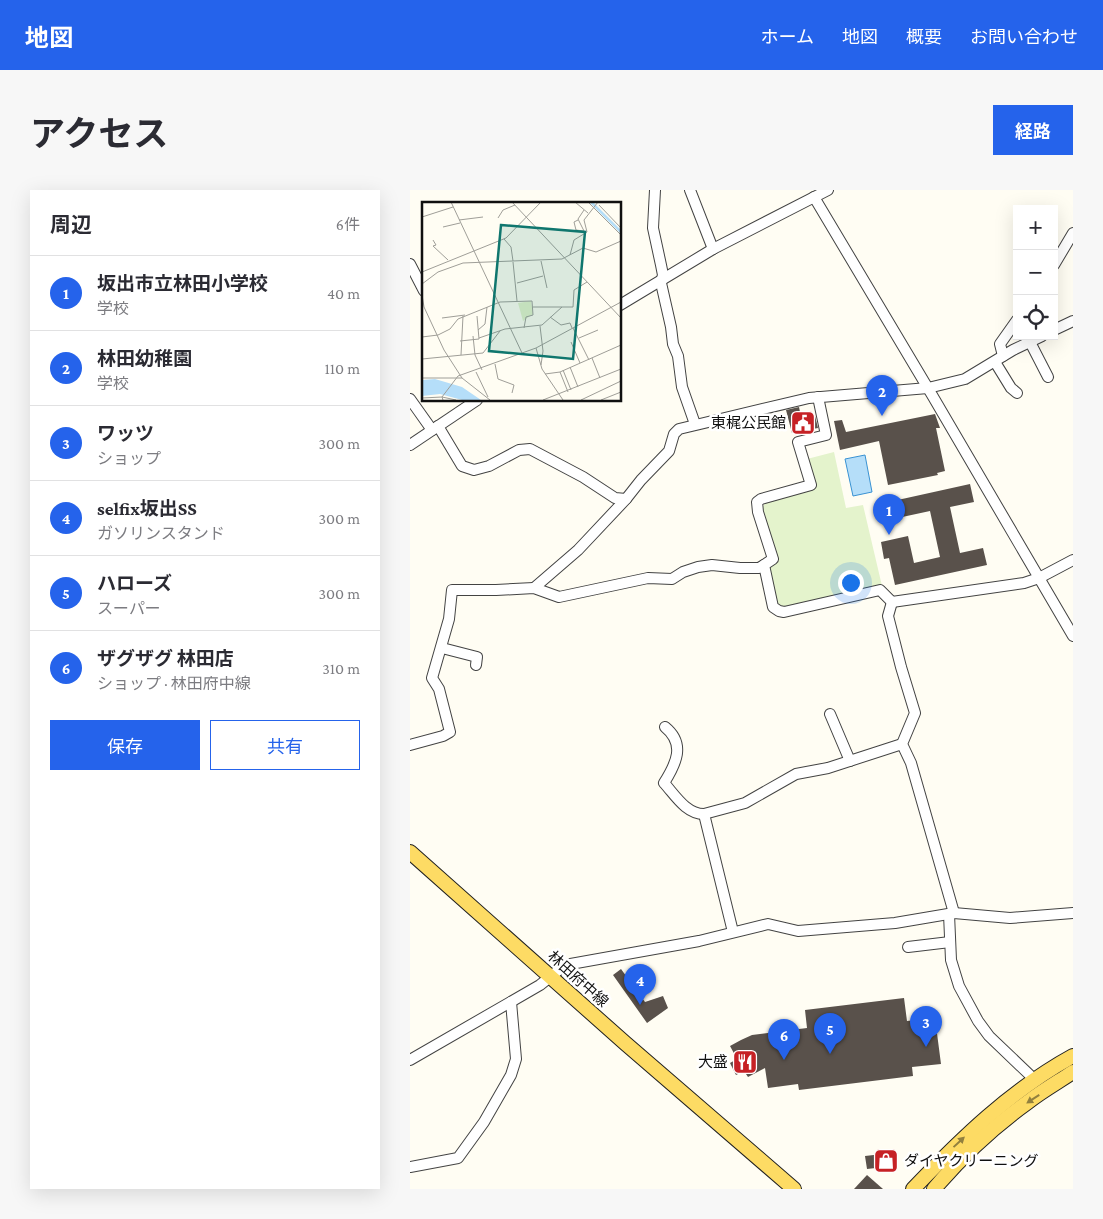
<!DOCTYPE html>
<html lang="ja">
<meta charset="utf-8">
<style>
body{margin:0;font-family:"Crimson Pro","Noto Sans JP",serif;background:#f7f7f7;color:#2b2b33}
.controls{position:absolute;right:15px;top:15px;display:grid;overflow:hidden;border-radius:0px;box-shadow:0 5px 20px #0002}
.controls button{width:45px;height:45px;display:grid;place-items:center;padding:0;border:0;border-bottom:1px solid #e1e1e2;background:#fff;color:#2b2b33;font:25px sans-serif}
.you{position:absolute;left:440px;top:392px;width:18px;height:18px;margin:-12px;border:4px solid #fff;border-radius:50%;background:#1a73e8;box-shadow:0 0 0 8px #1a73e833}
.badge{display:grid;place-items:center;width:32px;height:32px;border-radius:50%;background:#2563eb;color:#fff;font-size:16px;font-weight:700}
.pin{position:absolute;translate:-50% -41px;filter:drop-shadow(0 1px 2px #0008)}
.pin::after{content:'';position:absolute;top:26px;width:18px;height:15px;background:inherit;clip-path:polygon(0 0,100% 0,50% 100%)}
.list{margin:0;padding:0;list-style:none}
h2{display:flex;justify-content:space-between;align-items:center;height:65px;margin:0;padding:0 20px;font-size:21px}
h2 small{font-size:16px;font-weight:400;color:#7c7c81}
.list li{display:grid;grid-template-columns:32px 1fr auto;gap:15px;align-items:center;box-sizing:border-box;height:75px;padding:0 20px;border-top:1px solid #e1e1e2}
.list b{display:block;font-size:19px;white-space:nowrap}
.list p{margin:0;font-size:16px;white-space:nowrap;color:#7c7c81}
.list em{font-size:16px;font-style:normal;color:#7c7c81}
.actions{display:flex;gap:10px;padding:15px 20px}
.actions a{flex:1;padding:11px 0;border:1px solid #2563eb;border-radius:0px;text-align:center;font-size:18px;color:#2563eb}
.actions .main{background:#2563eb;color:#fff}
.icon{flex:none;width:28px;height:28px;fill:none;stroke:currentColor;stroke-width:2;stroke-linecap:round;stroke-linejoin:round}
.map{position:relative;flex:none;width:663px;height:999px;overflow:hidden;border-radius:0px}
header{display:flex;align-items:center;gap:30px;box-sizing:border-box;height:70px;padding:0 25px;background:#2563eb;color:#fff}
header strong{font-size:24px}
nav{display:flex;gap:28px;margin-inline-start:auto;font-size:18px}
.intro{display:flex;align-items:center;justify-content:space-between;box-sizing:border-box;height:120px;padding:0 30px}
h1{margin:0;font-size:35px}
.button{padding:12px 22px;border-radius:0px;background:#2563eb;color:#fff;font-size:18px;font-weight:700}
main{display:flex;gap:30px;padding:0 30px}
aside{flex:1;background:#fff;border-radius:0px;box-shadow:0 5px 20px #0002}
.map>svg:first-child{display:block}
.pitch{fill:#e4f3cc}
.water{fill:#b5def9;stroke:#3992d3}
.building{fill:#59514b}
.lines{fill:none;stroke-linecap:round;stroke-linejoin:round}
.minor-casing{stroke:#434343;stroke-width:12}
.major-casing{stroke:#212121;stroke-width:16}
.minor{stroke:#fff;stroke-width:10}
.major{stroke:#fddb64;stroke-width:14}
.oneway{fill:#92803e}
.labels{text-anchor:middle;dominant-baseline:central;stroke-width:5;stroke-linejoin:round;paint-order:stroke}
.poi-label{font-size:15px;fill:#101010;stroke:#fff;text-anchor:end}
.street-label{font-size:15px;fill:#101010;stroke:#fff}
.inset-river{fill:none;stroke:#b5def9;stroke-width:2.5}
.inset-road{fill:none;stroke:#9f9e98;stroke-width:1}
.view{fill:#0f766e;fill-opacity:0.15;stroke:#0f766e;stroke-width:2.5}
.inset-edge{fill:none;stroke:#101010;stroke-width:2.5}
</style>
<header>
<strong>地図</strong>
<nav><a>ホーム</a><a>地図</a><a>概要</a><a>お問い合わせ</a></nav>
</header>
<div class="intro"><h1>アクセス</h1><a class="button">経路</a></div>
<main>
<aside>
<h2>周辺<small>6件</small></h2>
<ul class="list">
<li><span class="badge">1</span><div><b>坂出市立林田小学校</b><p>学校</p></div><em>40 m</em></li>
<li><span class="badge">2</span><div><b>林田幼稚園</b><p>学校</p></div><em>110 m</em></li>
<li><span class="badge">3</span><div><b>ワッツ</b><p>ショップ</p></div><em>300 m</em></li>
<li><span class="badge">4</span><div><b>selfix坂出SS</b><p>ガソリンスタンド</p></div><em>300 m</em></li>
<li><span class="badge">5</span><div><b>ハローズ</b><p>スーパー</p></div><em>300 m</em></li>
<li><span class="badge">6</span><div><b>ザグザグ 林田店</b><p>ショップ · 林田府中線</p></div><em>310 m</em></li>
</ul>
<div class="actions"><a class="main">保存</a><a>共有</a></div>
</aside>
<div class="map">
<svg width="663" height="999" viewBox="0 0 663 999">
<rect width="100%" height="100%" fill="#fffdf3"/>
<polygon class="pitch" points="424,262 436,318 453,315 472,396 372,419 366,415 357,377 366,369 350,321 356,312 406,298 397,269"/>
<polygon class="water" points="455,265 462,302 443,306 435,269"/>
<g class="building">
<polygon points="389,217 391,227 405,226 408,238 382,243 376,220"/>
<polygon points="525,224 530,238 526,238 535,281 527,283 528,285 478,295 469,251 430,260 424,231 432,230 436,242"/>
<polygon points="560,294 564,312 540,317 550,363 573,358 577,375 485,395 479,368 474,369 471,352 498,346 504,373 530,367 520,321 469,332 465,315"/>
<polygon points="211,779 235,812 253,806 258,818 237,833 203,785"/>
<polygon points="494,808 497,831 525,828 531,874 502,877 503,886 389,900 388,894 358,898 355,878 338,887 334,881 326,885 320,873 327,869 320,856 331,850 342,845 397,838 395,820"/>
<polygon points="481,963 483,976 457,979 455,966"/>
<polygon points="457,985 473,999 444,999"/>
</g>
<g class="lines">
<defs>
<g id="minor">
<polyline points="245,0 243,38 251,75 253,85 251,93 261,137 263,154 268,166 272,197 285,234"/>
<polyline points="280,0 303,59"/>
<polyline points="404,7 522,205 663,446"/>
<polyline points="0,74 14,101"/>
<polyline points="644,75 663,43"/>
<polyline points="210,115 303,59 418,0"/>
<polyline points="644,140 663,131"/>
<polyline points="620,152 638,187"/>
<polyline points="593,166 590,154 607,130"/>
<polyline points="585,172 601,198 607,203"/>
<polyline points="408,207 416,245 388,252 401,295 351,309 347,312 348,322 363,369 354,375 363,417 369,421 374,422 470,400 482,412"/>
<polyline points="0,209 22,240"/>
<polyline points="28,236 52,276 64,280 79,276 109,260 120,259 173,287 205,308 216,309"/>
<polyline points="0,255 67,210"/>
<polyline points="124,398 168,360 216,309 231,290 259,261 264,244 269,239 399,208 518,198 555,189 603,160 632,146"/>
<polyline points="482,412 478,426 491,477 505,523 492,554 501,573 544,723"/>
<polyline points="482,412 614,393 629,388 663,370"/>
<polyline points="32,458 67,467 66,475"/>
<polyline points="420,524 440,571"/>
<path d="M255 537C276 554 266 574 254 593 265 605 276 624 294 624L335 613 386 584 418 578 492 554"/>
<polyline points="0,555 33,546 40,542 29,499 22,488 39,429 42,400 86,400 124,398 149,407 238,388 262,389 273,382 288,377 302,375 330,378 349,378 354,375"/>
<polyline points="294,624 323,742"/>
<polyline points="539,724 541,770 549,796 568,831 579,846 624,889"/>
<polyline points="498,757 540,752"/>
<polyline points="0,870 130,795 155,775 289,751 358,734 388,741 485,733 544,723 600,728 663,723"/>
<polyline points="0,977 48,968 74,932 101,885 106,869 101,812"/>
</g>
<g id="major">
<polyline points="0,662 215,853 384,999"/>
<path d="M503 999C551 949 601 900 663 866"/>
<path d="M524 999C552 966 583 937 618 912 632 901 648 892 663 882"/>
</g>
</defs>
<use href="#minor" class="minor-casing"/>
<use href="#major" class="major-casing"/>
<use href="#minor" class="minor"/>
<use href="#major" class="major"/>
</g>
<defs><path id="oneway-solid" d="M-6-.8H1V-3.2L6.5 0L1 3.2V.8H-6Z" transform="scale(1.25)"/></defs>
<g class="oneway">
<use href="#oneway-solid" transform="translate(623 909) rotate(147)"/>
<use href="#oneway-solid" transform="translate(549 952) rotate(-43)"/>
</g>
<defs>
<symbol id="civic-square" viewBox="-11 -11 22 22"><rect x="-9" y="-9" width="18" height="18" rx="4" fill="#c62125" stroke="#fff"/><path d="M-.6-6.5H3V-4.5H.6V-3L4-1V1h2V6H-6V1h2V-1L-.6-3ZM-1.2 2.5V6h2.4V2.5Z" fill="#fff"/></symbol>
<symbol id="restaurant-square" viewBox="-11 -11 22 22"><rect x="-9" y="-9" width="18" height="18" rx="4" fill="#c62125" stroke="#fff"/><path d="M-5-6h1v4h1v-4h1v4h1v-4h1v5L-1.5 .5V6h-2V.5L-5-1ZM5-6V6H3V1.5H1.5Q1.5-4 5-6Z" fill="#fff"/></symbol>
<symbol id="shop-square" viewBox="-11 -11 22 22"><rect x="-9" y="-9" width="18" height="18" rx="4" fill="#c62125" stroke="#fff"/><path d="M-5-2.5h2.3a2.7 3.5 0 0 1 5.4 0H5L5.5 6h-11ZM-1.5-2.5h3a1.5 2.3 0 0 0-3 0Z" fill="#fff"/></symbol>
</defs>
<g fill-rule="evenodd">
<use href="#civic-square" x="379" y="219" width="28" height="28"/>
<use href="#restaurant-square" x="321" y="858" width="28" height="28"/>
<use href="#shop-square" x="462" y="957" width="28" height="28"/>
</g>
<g class="labels">
<g class="poi-label">
<text x="376" y="233">東梶公民館</text>
<text x="318" y="872">大盛</text>
<text x="494" y="971" text-anchor="start">ダイヤクリーニング</text>
</g>
<g class="street-label">
<text transform="translate(168 789) rotate(42)">林田府中線</text>
</g>
</g>
<g transform="translate(12 12)">
<rect width="199" height="199" fill="#fffdf3"/>
<path d="M109 99 111 112 101 119 96 101Z" fill="#e4f3cc"/>
<path d="M13 177 40 185 59 198H40L18 192 0 194V178Z" fill="#b5def9"/>
<path class="inset-river" d="M169 0 199 30"/>
<path class="inset-road" d="M29 0 100 151M90 0 199 116M153 0 166 11M166 0 199 33M177 3 199 26M0 15 31 5M76 16 81 8 93 3M37 18 61 15M156 18 152 20 154 28 162 29 156 17 162 8M21 25 38 21M82 37 89 45 91 59M11 38 14 43 11 44 26 58M148 53 152 38 165 30 162 18 176 0M119 59 125 86M91 60 95 99M0 70 84 36 119 0M95 81 121 74M0 82 16 70 41 61 140 57 161 46 174 50 199 39M0 93 2 105 22 148 40 176M111 105H151L152 88 165 80M128 115 139 123 148 121 150 126M20 116 43 113M118 124 121 149 119 163M151 126 167 158M56 128 63 122 65 105M51 134 53 153 60 168M0 135 16 133 28 127 36 117 78 100 110 99 111 113 104 115 102 126M57 136 83 127 120 123 140 105M157 136 176 128M38 139 57 137 55 114M149 140 158 161M114 146 120 167 141 198M39 153 41 114M170 156 178 176M0 157 61 151 78 129M73 162 76 177 92 183 90 191M148 165 156 185M141 168 149 188M54 170 66 195M138 170 146 190M123 172 138 170 199 143M0 176H40L68 198M0 196 20 195 36 174 114 146 199 100M21 198 20 195 34 198M121 198 199 167M159 198 199 179M179 198 199 190"/>
<path class="view" d="M79 23 163 30 151 157 67 149Z"/>
<rect width="199" height="199" class="inset-edge"/>
</g>
</svg>
<div class="controls">
<button>+</button>
<button>−</button>
<button><svg class="icon" aria-label="locate" viewBox="0 0 24 24"><circle cx="12" cy="12" r="6"/><path d="M12 2v4M12 18v4M2 12h4M18 12h4"/></svg></button>
</div>
<div class="you"></div>
<div class="pin badge" style="left:479px;top:345px">1</div>
<div class="pin badge" style="left:472px;top:226px">2</div>
<div class="pin badge" style="left:516px;top:857px">3</div>
<div class="pin badge" style="left:230px;top:815px">4</div>
<div class="pin badge" style="left:420px;top:864px">5</div>
<div class="pin badge" style="left:374px;top:870px">6</div>
</div>
</main>
